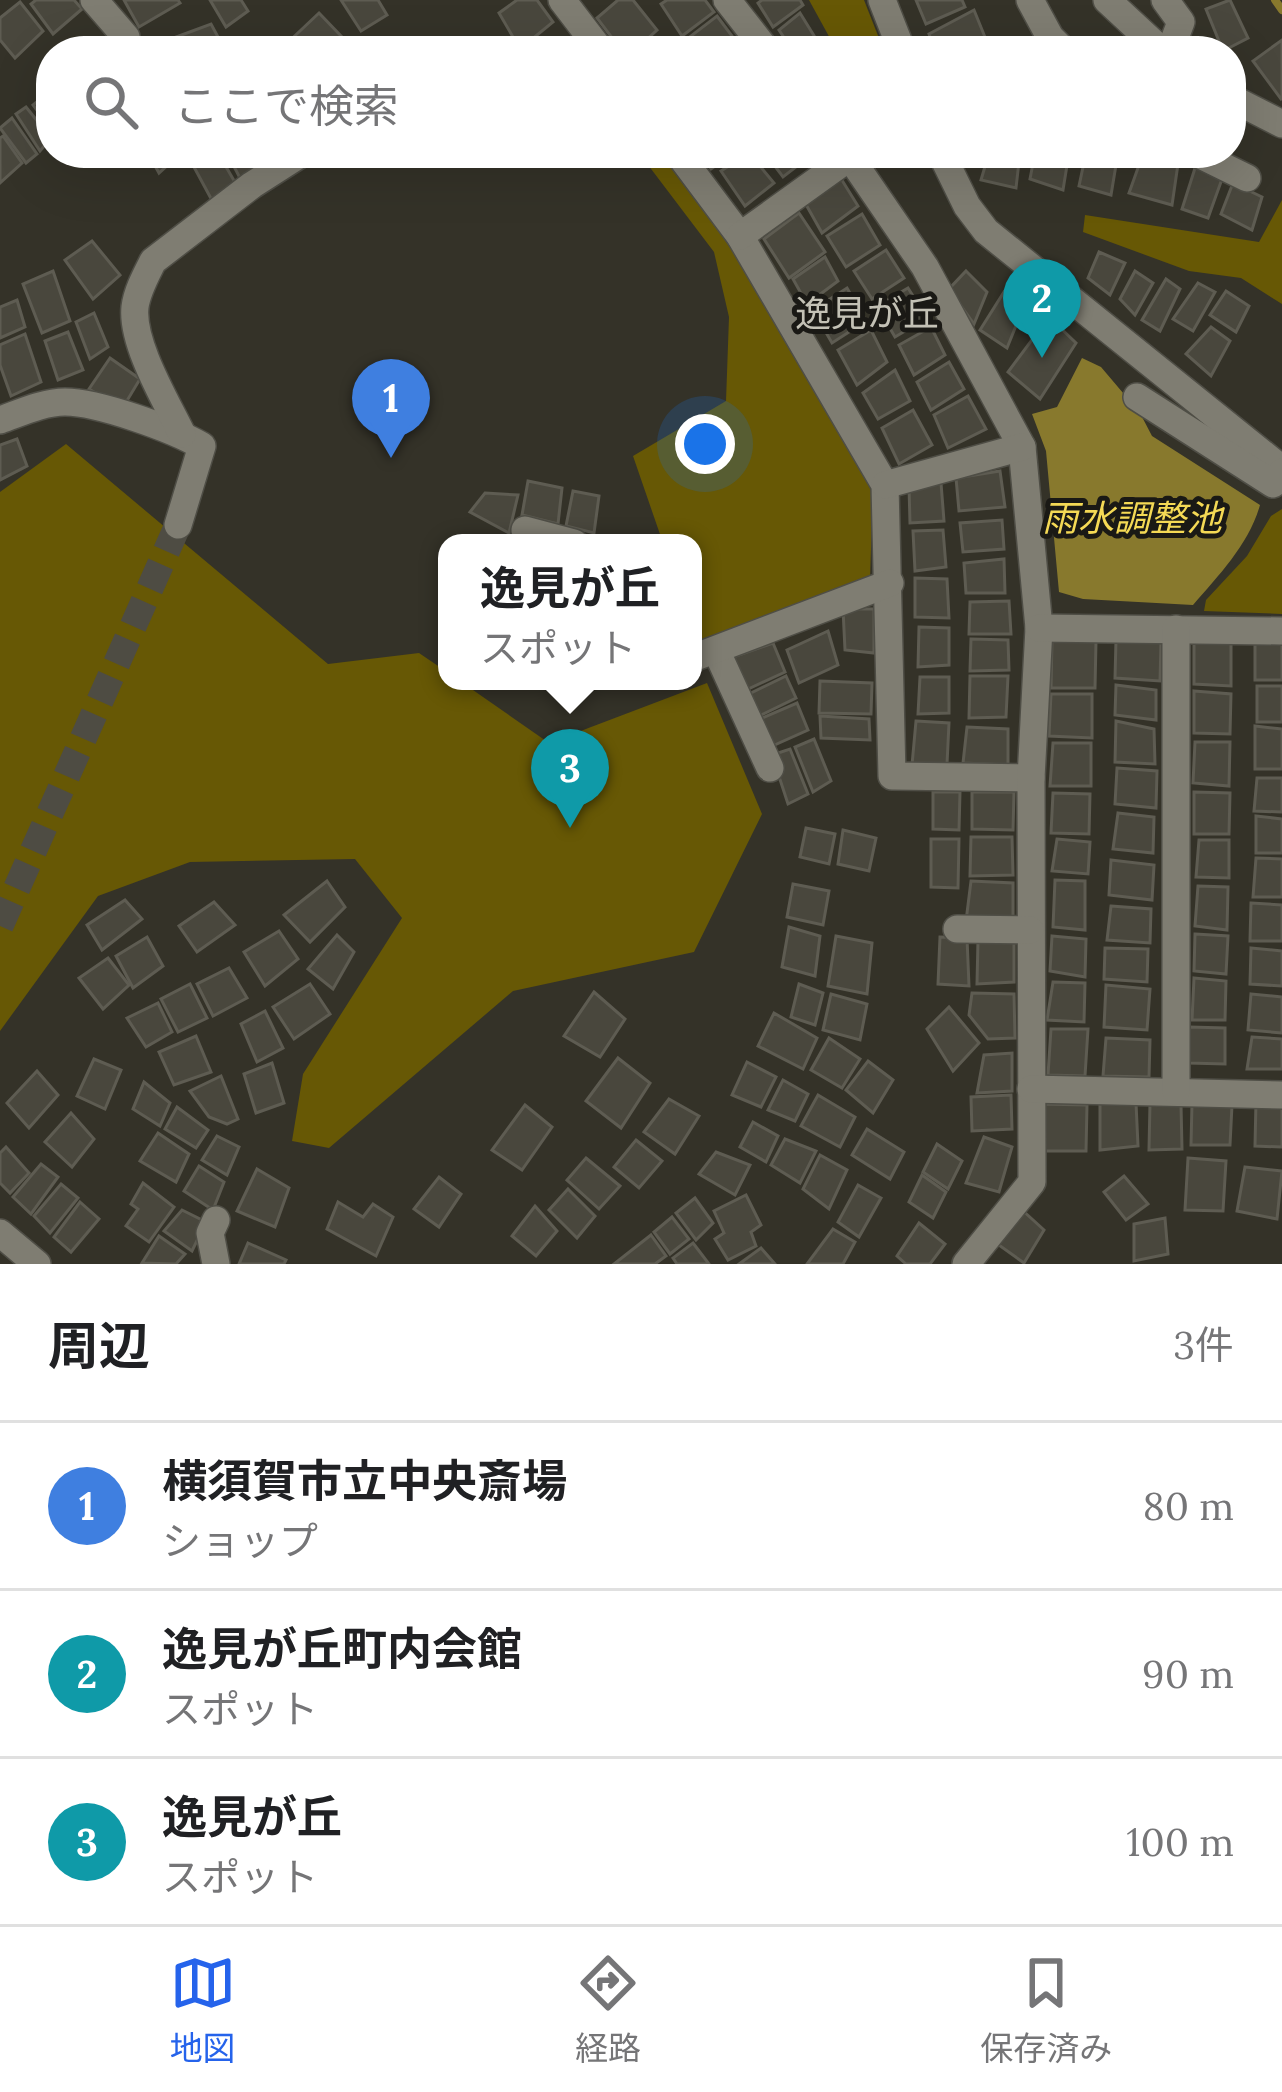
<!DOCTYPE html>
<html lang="ja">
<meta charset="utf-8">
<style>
body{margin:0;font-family:Lora,"Noto Sans JP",serif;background:#f6f6f6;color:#202124}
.you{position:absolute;left:705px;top:444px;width:42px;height:42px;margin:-30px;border:9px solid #fff;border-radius:50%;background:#1a73e8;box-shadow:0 0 0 18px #1a73e833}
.badge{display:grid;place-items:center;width:78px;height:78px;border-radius:50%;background:#2563eb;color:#fff;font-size:39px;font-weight:700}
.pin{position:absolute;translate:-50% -99px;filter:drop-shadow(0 3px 6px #0008)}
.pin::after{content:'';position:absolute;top:63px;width:42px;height:36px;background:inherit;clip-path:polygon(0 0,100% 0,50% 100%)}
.popup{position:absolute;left:438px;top:534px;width:264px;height:156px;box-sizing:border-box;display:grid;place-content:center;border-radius:24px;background:#fff;filter:drop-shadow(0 3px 9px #0005);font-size:39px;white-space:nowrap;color:#757577}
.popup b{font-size:45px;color:#202124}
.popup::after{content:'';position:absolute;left:50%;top:100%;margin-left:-24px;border:24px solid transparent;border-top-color:#fff}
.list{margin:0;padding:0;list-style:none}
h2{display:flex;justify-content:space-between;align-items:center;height:156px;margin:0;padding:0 48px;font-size:51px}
h2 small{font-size:39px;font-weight:400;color:#757577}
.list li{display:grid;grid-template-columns:78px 1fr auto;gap:36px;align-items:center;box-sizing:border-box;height:168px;padding:0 48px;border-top:3px solid #e0e0e0}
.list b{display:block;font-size:45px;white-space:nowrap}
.list p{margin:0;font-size:39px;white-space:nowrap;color:#757577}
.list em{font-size:39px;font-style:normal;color:#757577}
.icon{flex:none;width:66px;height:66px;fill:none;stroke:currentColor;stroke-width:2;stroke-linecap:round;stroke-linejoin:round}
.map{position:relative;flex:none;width:1282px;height:1264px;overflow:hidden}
.search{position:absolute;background:#fff;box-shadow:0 12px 48px #0002;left:36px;right:36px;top:36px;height:132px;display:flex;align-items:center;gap:30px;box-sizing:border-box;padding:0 42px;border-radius:48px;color:#757577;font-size:45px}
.sheet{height:660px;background:#fff}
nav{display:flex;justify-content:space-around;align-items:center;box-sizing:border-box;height:168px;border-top:3px solid #e0e0e0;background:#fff;font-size:33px;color:#757577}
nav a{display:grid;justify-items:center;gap:6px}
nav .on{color:#2563eb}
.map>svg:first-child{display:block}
.green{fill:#675805}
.water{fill:#88792d}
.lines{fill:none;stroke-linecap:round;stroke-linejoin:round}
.stream{stroke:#88792d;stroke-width:8}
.building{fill:#49473d;stroke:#5e5c52;stroke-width:3}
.minor-tunnel{stroke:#4e4c43;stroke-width:27;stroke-dasharray:27 14;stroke-linecap:butt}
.minor-casing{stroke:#4f4e46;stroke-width:30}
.minor{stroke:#7f7d72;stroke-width:27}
.labels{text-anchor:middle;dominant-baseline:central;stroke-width:10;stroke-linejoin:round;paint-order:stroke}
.neighbourhood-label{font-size:36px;fill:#c3c1b5;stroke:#1a1915}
.water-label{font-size:36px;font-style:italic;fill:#f4d955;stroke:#1a1915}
</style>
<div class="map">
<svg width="1282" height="1264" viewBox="0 0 1282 1264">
<rect width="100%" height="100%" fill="#343228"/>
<g class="green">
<polygon points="809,0 864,0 884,51 837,51"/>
<polygon points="639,153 667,153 710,211 873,490 870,579 701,644 693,623 693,543 663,543 633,456 726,401 729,317 714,252"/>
<polygon points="1282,200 1282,304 1241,278 1189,271 1083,232 1085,215 1259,242"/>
<polygon points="66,444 328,664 419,653 447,672 447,681 460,681 549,743 707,683 762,814 694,952 513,991 329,1148 292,1141 303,1074 402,918 355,859 190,862 98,896 0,1031 0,492"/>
<polygon points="1282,509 1282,614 1204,611 1206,600 1247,556 1271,516"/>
</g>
<path class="water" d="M1082 358 1101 367 1140 413 1152 436 1260 505C1249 544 1219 575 1193 605L1083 599 1059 592 1046 451 1032 414 1057 407Z"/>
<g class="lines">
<polyline class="stream" points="1275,0 1282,10"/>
</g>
<g class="building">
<polygon points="36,0 74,0 82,9 53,34 31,4"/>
<polygon points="124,0 178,0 180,3 139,27"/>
<polygon points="210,0 241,0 248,11 226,27"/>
<polygon points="341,0 378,0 387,15 361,31"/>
<polygon points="517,0 537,0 553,22 520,49 499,13"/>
<polygon points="618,0 633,0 657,30 634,51 622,51 597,18"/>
<polygon points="667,0 705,0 714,12 682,36 661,4"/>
<polygon points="762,0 800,0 803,5 773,27 758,3"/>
<polygon points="916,0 962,0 965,7 926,24"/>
<polygon points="1230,0 1248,38 1223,51 1206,9"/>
<polygon points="20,2 43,31 15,58 0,40 0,18"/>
<polygon points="974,10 989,47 978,51 935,51 929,34"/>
<polygon points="319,13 342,37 328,51 285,51 282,48"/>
<polygon points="800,13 821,47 817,51 793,51 779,30"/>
<polygon points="717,16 738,44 731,51 695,51 687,39"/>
<polygon points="211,24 225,50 163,51 160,43"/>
<polygon points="1282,40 1282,98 1281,99 1253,61"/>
<polygon points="45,95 51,102 51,129 33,105"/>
<polygon points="26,107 51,138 40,151 16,114"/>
<polygon points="12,118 37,154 26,163 0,128"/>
<polygon points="3,136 22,163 0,183 0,138"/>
<polygon points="148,153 181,153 159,173"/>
<polygon points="218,153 236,184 214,204 194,167"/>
<polygon points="227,153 258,153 265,165 242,182"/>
<polygon points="700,153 734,153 711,169"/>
<polygon points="749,153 774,183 745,206 721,171"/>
<polygon points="765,153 814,153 783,177"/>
<polygon points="989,153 1020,153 1016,188 981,180"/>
<polygon points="1035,153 1069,153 1063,190 1030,179"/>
<polygon points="1086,153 1118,153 1111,195 1079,186"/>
<polygon points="1143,154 1178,164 1172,205 1129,193"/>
<polygon points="1196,165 1222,179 1208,218 1182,209"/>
<polygon points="840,177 858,206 822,233 804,201"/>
<polygon points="1233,183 1262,197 1252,230 1221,214"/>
<polygon points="799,213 825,252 789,278 764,239"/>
<polygon points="862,214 880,245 846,267 827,236"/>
<polygon points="92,241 120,275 93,299 65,260"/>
<polygon points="886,250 904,278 872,299 854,271"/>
<polygon points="1099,252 1125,263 1110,295 1088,278"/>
<polygon points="825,257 838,281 807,304 793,279"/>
<polygon points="53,271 70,321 42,333 23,284"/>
<polygon points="966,271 987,292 974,324 949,289"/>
<polygon points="1135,271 1153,283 1135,315 1120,299"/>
<polygon points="1166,279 1180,289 1160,331 1142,320"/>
<polygon points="1198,283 1215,292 1193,331 1173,319"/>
<polygon points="847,288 866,321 832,343 813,310"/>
<polygon points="908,288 927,318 895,337 877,306"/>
<polygon points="1226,291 1249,306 1236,332 1210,315"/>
<polygon points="1004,292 1024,306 1007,348 980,330"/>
<polygon points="17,300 25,327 0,338 0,307"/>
<polygon points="94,313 108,347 90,359 76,322"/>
<polygon points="1049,317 1076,343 1040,399 1008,372"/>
<polygon points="931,327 945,355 914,375 899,345"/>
<polygon points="1211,327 1230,341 1211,376 1186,354"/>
<polygon points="871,330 887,362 857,385 838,350"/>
<polygon points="68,332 83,370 58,380 45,341"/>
<polygon points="25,334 41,382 11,396 0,365 0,345"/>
<polygon points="110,358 140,379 122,409 89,389"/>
<polygon points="949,362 964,389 931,410 917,382"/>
<polygon points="895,370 910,401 878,419 863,393"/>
<polygon points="968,396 986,429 948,448 934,415"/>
<polygon points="913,410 932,445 899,464 882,428"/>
<polygon points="17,439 27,466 0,480 0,445"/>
<polygon points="1000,471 1005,507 959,511 956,478"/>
<polygon points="528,481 562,488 558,524 522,515"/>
<polygon points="941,483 944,521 910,523 909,486"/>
<polygon points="573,491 599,496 594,533 566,526"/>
<polygon points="485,493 518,495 509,533 470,512"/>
<polygon points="1002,520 1004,549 963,552 960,523"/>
<polygon points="943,530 946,567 915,571 913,531"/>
<polygon points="1004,559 1005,593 966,593 964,563"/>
<polygon points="915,578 947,579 949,618 915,617"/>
<polygon points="1009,601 1011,634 969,634 970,602"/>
<polygon points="843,609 874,609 874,653 845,650"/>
<polygon points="919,627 949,628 949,665 918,667"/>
<polygon points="828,631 838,665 799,683 787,650"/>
<rect x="1255" y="638" width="27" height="42"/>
<polygon points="971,639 1008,640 1009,670 970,671"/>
<polygon points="1052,639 1096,641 1095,688 1051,688"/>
<polygon points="1116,640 1161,642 1160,681 1115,678"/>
<polygon points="1194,641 1231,642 1231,686 1194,684"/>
<polygon points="773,643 785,672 746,690 733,657"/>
<polygon points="786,676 796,698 757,717 749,694"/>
<polygon points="970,676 1008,676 1006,717 969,718"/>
<polygon points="920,677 949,677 949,713 918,714"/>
<polygon points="820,681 872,683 871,714 819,713"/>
<polygon points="1116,685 1156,690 1156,720 1115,715"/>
<rect x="1257" y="686" width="25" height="36"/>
<polygon points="1194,691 1231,694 1230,734 1194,733"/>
<polygon points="1051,694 1092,694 1092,738 1049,736"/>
<polygon points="797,703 808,730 770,747 760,719"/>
<polygon points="820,716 869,719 870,740 821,738"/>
<polygon points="916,721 949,723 947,764 912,765"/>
<polygon points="1116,721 1154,729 1155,764 1115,762"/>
<polygon points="1255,726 1282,729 1282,769 1255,769"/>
<polygon points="967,727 1008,729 1008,765 963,763"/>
<polygon points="814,739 831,781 813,792 795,747"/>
<polygon points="1195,742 1230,742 1229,786 1193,783"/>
<polygon points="1053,743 1091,743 1091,786 1050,786"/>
<polygon points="790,749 808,794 788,804 772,755"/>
<polygon points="1117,768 1157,771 1156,808 1115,804"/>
<polygon points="1257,778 1282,778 1282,812 1254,811"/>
<polygon points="933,792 960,792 959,830 933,829"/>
<polygon points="972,792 1014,792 1013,830 972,829"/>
<polygon points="1194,792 1230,793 1229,834 1194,834"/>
<polygon points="1053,793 1090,794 1089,834 1051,833"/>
<polygon points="1118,813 1154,817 1153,853 1113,849"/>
<polygon points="1256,816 1282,819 1282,853 1256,853"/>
<polygon points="806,828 835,834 829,864 800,857"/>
<polygon points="843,830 876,838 869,871 838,864"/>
<polygon points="971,837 1012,837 1013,875 970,876"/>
<polygon points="931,839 959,839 958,888 931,887"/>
<polygon points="1057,839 1090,842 1088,874 1052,871"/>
<polygon points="1199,840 1229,840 1229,878 1196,877"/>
<polygon points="1256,858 1282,859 1282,897 1253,897"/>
<polygon points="1111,860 1154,865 1152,900 1109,895"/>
<polygon points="1055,880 1085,881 1085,930 1053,927"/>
<polygon points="327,881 345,907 310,942 284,915"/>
<polygon points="971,881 1013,883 1013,923 966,921"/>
<polygon points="793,884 829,891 823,925 787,917"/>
<polygon points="1198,886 1228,887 1227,930 1195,926"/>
<polygon points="125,900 142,919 102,950 87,925"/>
<polygon points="214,902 235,925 197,952 179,926"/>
<polygon points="1251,903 1282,905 1282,941 1250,941"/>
<polygon points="1111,906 1151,909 1150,943 1107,940"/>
<polygon points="789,927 820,936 815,976 782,967"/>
<polygon points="279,931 298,959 265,986 244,952"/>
<polygon points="1195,934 1228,936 1226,974 1194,971"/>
<polygon points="337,935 354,952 333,989 308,969"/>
<polygon points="836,936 872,943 867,994 828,986"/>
<polygon points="1052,936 1086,939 1085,977 1050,971"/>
<polygon points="147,937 163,966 133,988 116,956"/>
<polygon points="940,937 967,938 969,986 938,984"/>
<polygon points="978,940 1014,940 1014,982 977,984"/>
<polygon points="1105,948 1148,949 1147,982 1104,979"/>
<polygon points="1251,948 1282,951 1282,986 1250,984"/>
<polygon points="108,958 129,985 103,1009 79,978"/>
<polygon points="229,968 247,998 213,1016 197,984"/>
<polygon points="1194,978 1226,981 1225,1020 1192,1020"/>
<polygon points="1053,982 1085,983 1084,1022 1047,1020"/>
<polygon points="190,984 207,1018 178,1032 161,999"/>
<polygon points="310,984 330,1014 294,1039 273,1007"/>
<polygon points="799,984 823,993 815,1025 791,1017"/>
<polygon points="1106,985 1150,989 1147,1030 1104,1027"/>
<polygon points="594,992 625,1019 600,1057 564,1036"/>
<polygon points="972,993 1014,994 1015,1038 988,1039 969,1015"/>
<polygon points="831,994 867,1004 860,1040 823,1030"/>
<polygon points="1251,994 1282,997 1282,1033 1248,1030"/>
<polygon points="158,1003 172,1032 146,1047 127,1018"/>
<polygon points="949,1007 979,1043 953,1071 927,1029"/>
<polygon points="265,1011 283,1048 257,1062 241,1024"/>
<polygon points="774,1013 817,1038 803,1069 758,1046"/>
<polygon points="1189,1027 1225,1028 1225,1064 1189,1063"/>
<polygon points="1051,1029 1088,1029 1085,1076 1048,1075"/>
<polygon points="196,1036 211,1072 174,1085 159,1052"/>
<polygon points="1252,1037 1282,1039 1282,1069 1247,1069"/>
<polygon points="829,1038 860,1059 842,1088 811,1070"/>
<polygon points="1106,1038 1150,1040 1149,1077 1103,1076"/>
<polygon points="1012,1053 1012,1091 977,1093 984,1055"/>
<polygon points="618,1058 650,1083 621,1128 586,1101"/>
<polygon points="94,1059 121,1070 105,1109 77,1096"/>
<polygon points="868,1061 893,1080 873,1113 846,1090"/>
<polygon points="747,1062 776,1077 761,1107 732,1095"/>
<polygon points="272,1063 284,1103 256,1113 244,1074"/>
<polygon points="37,1071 58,1095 29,1128 7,1103"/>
<polygon points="221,1076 238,1119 227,1124 209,1117 190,1091"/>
<polygon points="783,1080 808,1094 795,1121 768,1110"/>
<polygon points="144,1082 170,1103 160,1126 133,1109"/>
<polygon points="818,1095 855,1117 840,1147 801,1126"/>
<polygon points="1011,1095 1012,1129 972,1131 971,1097"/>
<polygon points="669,1099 699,1116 675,1154 644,1132"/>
<polygon points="1100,1100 1136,1103 1138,1146 1100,1150"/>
<polygon points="1256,1101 1282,1102 1282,1147 1255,1146"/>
<polygon points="1150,1103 1181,1105 1182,1149 1149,1150"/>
<polygon points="1192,1103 1232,1105 1230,1145 1191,1145"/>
<polygon points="1040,1104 1087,1105 1086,1151 1042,1151"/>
<polygon points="525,1105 552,1127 522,1170 492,1150"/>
<polygon points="177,1107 208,1130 196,1148 165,1129"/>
<polygon points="71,1113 94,1139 72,1167 45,1142"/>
<polygon points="753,1122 778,1136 766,1162 740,1147"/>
<polygon points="867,1129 904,1152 890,1179 852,1155"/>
<polygon points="158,1133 189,1154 176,1182 140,1161"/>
<polygon points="217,1136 239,1147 227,1175 202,1160"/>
<polygon points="984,1137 1012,1147 999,1192 966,1183"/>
<polygon points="785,1139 816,1151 800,1183 771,1165"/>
<polygon points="636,1140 662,1161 639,1188 614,1167"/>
<polygon points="937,1144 962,1161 948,1189 923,1172"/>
<polygon points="6,1147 29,1173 10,1193 0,1183 0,1153"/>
<polygon points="716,1152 750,1165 735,1195 699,1174"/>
<polygon points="820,1155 847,1170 829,1209 803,1189"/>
<polygon points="586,1158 620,1186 599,1209 567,1180"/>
<polygon points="1188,1158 1226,1161 1223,1211 1185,1210"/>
<polygon points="41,1164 58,1177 31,1214 13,1197"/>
<polygon points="199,1166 224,1182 213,1210 184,1191"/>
<polygon points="1245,1167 1282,1171 1277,1219 1237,1211"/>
<polygon points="257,1169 289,1188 275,1227 237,1211"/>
<polygon points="922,1175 946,1192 933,1218 909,1202"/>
<polygon points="1124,1176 1148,1204 1126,1220 1104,1192"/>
<polygon points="439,1177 461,1194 439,1227 414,1209"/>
<polygon points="143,1183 174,1207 149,1242 126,1226 138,1209 131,1204"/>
<polygon points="61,1184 78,1198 50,1233 34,1216"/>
<polygon points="858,1185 881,1198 859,1237 838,1222"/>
<polygon points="568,1189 595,1216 577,1238 549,1210"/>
<polygon points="746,1195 761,1225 751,1232 756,1246 728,1260 715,1239 724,1233 714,1211"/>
<polygon points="695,1198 713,1223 696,1240 676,1213"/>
<polygon points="80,1202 99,1219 71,1252 54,1237"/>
<polygon points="338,1202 363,1217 373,1204 393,1217 376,1256 327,1229"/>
<polygon points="535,1206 557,1231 536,1256 512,1236"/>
<polygon points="1021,1209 1044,1230 1024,1263 996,1243"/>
<polygon points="182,1210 206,1222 192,1251 164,1231"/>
<polygon points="672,1217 689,1239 670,1254 654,1232"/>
<polygon points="1165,1218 1168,1254 1134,1261 1134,1224"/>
<polygon points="919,1223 945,1244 930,1264 906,1264 897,1256"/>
<polygon points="833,1229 855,1242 843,1264 807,1264"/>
<polygon points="651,1235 666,1256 655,1264 614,1264"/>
<polygon points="159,1236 185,1254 176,1264 142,1263"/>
<polygon points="248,1243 286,1260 284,1264 239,1264"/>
<polygon points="693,1243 709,1264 677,1264 673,1258"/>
<polygon points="761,1248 775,1264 739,1264"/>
</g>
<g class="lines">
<polyline class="minor-tunnel" points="0,926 178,525"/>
<defs>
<g id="minor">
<polyline points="94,0 126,37"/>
<polyline points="562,0 601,51"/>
<polyline points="727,0 767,51"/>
<polyline points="882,0 902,51"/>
<polyline points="1030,0 1050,37 1064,51"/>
<polyline points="1107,0 1162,51"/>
<polyline points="1165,0 1181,22 1170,51"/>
<polyline points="1231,98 1282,124"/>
<polyline points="678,153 740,236 885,485 892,776 1031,778"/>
<polyline points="847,153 925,267 1022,447 1039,628 1031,778 1032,1182 966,1264"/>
<polyline points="941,153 967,206 986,231 1282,469"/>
<polyline points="1196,153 1247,178"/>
<polyline points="740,236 850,157"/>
<polyline points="1137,397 1273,484 1282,472"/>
<path d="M0 420C20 413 43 402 65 402 98 402 173 429 202 446L178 525"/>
<path d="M182 434C166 401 131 343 135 307 137 291 146 275 153 261L252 185 302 153"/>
<polyline points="885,485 1022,447"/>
<polyline points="525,530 574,543"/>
<polyline points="1039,628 1282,631"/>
<polyline points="716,650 770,768"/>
<polyline points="693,658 890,583"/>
<polyline points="957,929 1030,930"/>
<polyline points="1031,1089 1282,1095"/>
<polyline points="1176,1091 1176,629"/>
<polyline points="216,1220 210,1233 216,1264"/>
<polyline points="0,1233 37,1264"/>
</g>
</defs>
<use href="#minor" class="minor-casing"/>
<use href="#minor" class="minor"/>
</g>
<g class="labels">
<g class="neighbourhood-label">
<text x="867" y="313">逸見が丘</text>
</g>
<g class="water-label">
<text x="1132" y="518">雨水調整池</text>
</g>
</g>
</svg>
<div class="you"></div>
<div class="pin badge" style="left:391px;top:458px;background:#3f7fe0">1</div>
<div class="pin badge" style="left:1042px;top:358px;background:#0f9aa8">2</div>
<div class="pin badge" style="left:570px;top:828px;background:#0f9aa8">3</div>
<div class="popup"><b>逸見が丘</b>スポット</div>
<div class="search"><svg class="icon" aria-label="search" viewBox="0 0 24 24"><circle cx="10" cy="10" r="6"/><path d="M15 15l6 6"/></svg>ここで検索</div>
</div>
<section class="sheet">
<h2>周辺<small>3件</small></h2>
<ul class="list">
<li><span class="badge" style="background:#3f7fe0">1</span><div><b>横須賀市立中央斎場</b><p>ショップ</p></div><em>80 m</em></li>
<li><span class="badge" style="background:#0f9aa8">2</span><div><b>逸見が丘町内会館</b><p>スポット</p></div><em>90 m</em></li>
<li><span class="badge" style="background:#0f9aa8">3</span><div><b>逸見が丘</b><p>スポット</p></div><em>100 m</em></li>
</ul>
</section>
<nav>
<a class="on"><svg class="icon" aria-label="map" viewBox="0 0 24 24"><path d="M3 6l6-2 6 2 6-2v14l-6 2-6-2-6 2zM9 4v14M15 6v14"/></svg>地図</a>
<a><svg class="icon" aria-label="directions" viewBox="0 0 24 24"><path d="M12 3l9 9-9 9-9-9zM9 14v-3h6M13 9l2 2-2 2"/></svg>経路</a>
<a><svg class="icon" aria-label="saved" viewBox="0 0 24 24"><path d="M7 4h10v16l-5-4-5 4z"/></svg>保存済み</a>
</nav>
